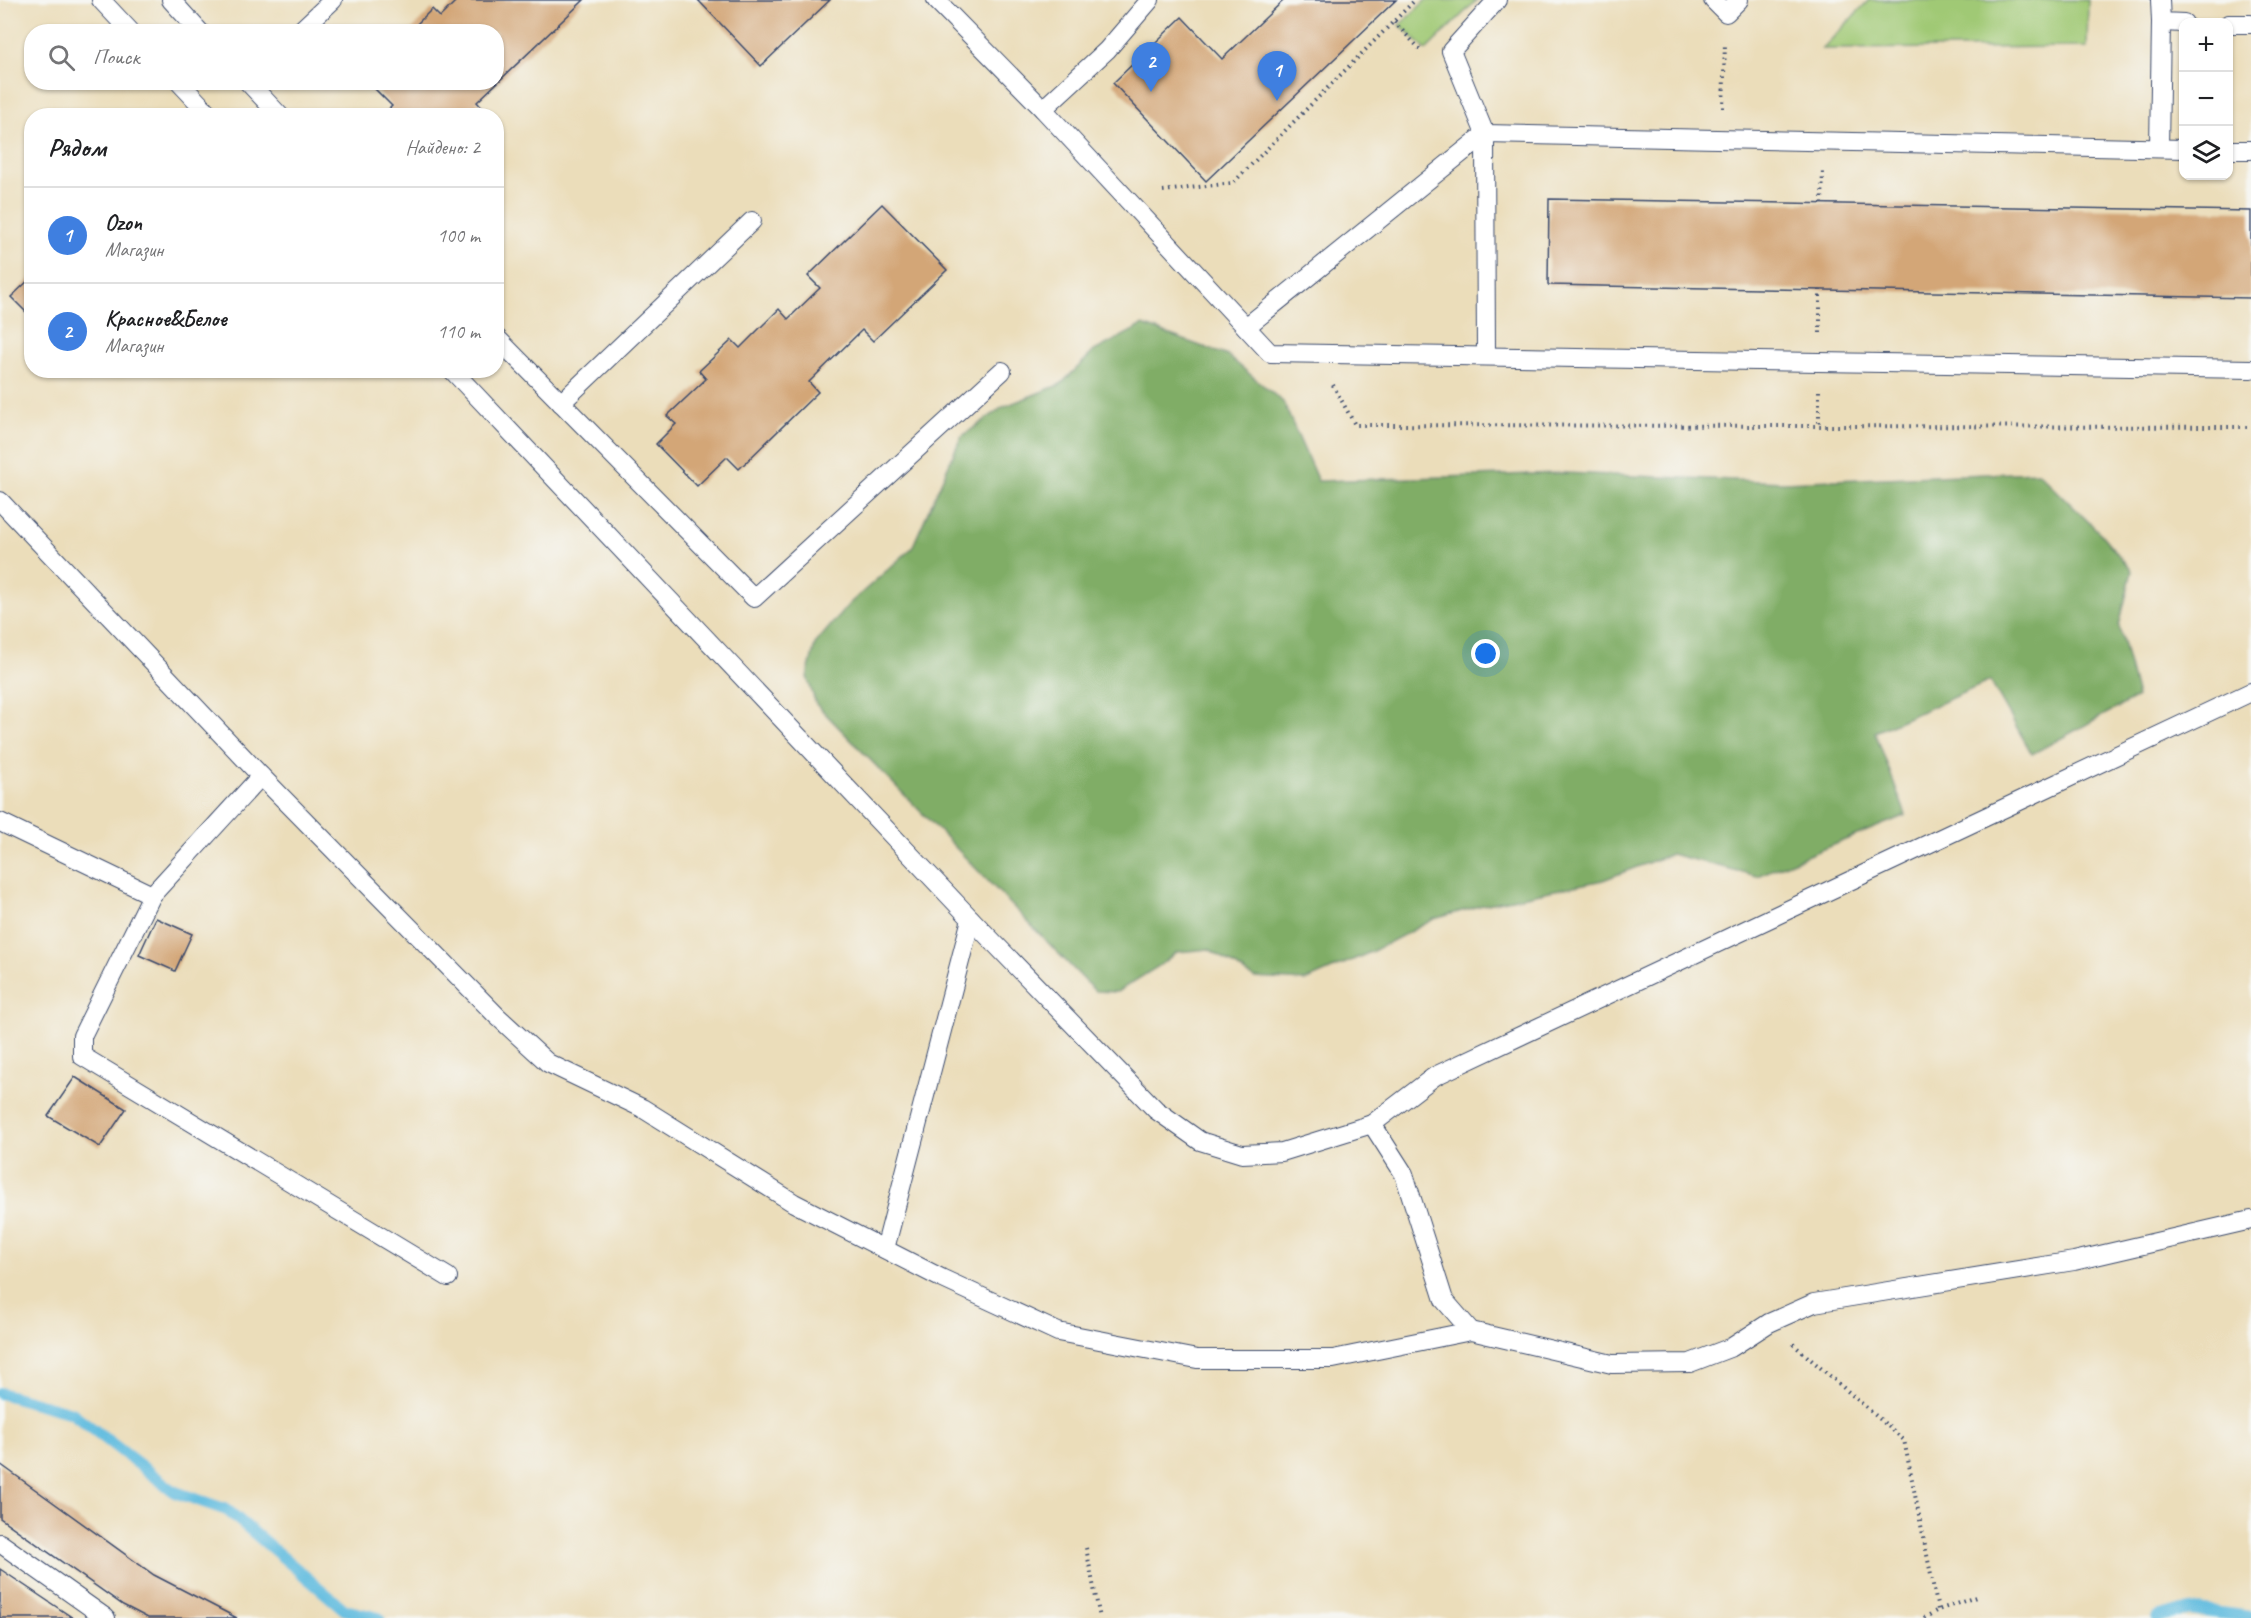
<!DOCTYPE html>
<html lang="ru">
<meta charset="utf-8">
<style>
body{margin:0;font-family:Caveat,sans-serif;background:#f6f6f6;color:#202124}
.controls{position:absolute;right:18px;top:18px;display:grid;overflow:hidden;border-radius:12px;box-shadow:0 2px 4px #0004}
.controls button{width:54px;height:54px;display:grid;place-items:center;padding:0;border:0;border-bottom:2px solid #e0e0e0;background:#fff;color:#202124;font:30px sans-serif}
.you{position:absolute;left:1486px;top:654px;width:21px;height:21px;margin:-15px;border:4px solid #fff;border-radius:50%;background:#1a73e8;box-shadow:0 0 0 9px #1a73e833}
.badge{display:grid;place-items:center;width:39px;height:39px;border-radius:50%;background:#1f6fb2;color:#fff;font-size:20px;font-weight:700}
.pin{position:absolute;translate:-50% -50px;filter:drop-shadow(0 2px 3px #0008)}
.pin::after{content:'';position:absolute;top:32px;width:21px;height:18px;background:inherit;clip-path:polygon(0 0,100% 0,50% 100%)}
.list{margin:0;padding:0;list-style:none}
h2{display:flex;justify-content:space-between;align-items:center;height:78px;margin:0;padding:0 24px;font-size:26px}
h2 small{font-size:20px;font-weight:400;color:#757577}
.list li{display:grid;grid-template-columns:39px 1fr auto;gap:18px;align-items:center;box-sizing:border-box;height:96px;padding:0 24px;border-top:2px solid #e0e0e0}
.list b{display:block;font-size:22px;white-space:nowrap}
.list p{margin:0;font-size:20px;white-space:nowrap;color:#757577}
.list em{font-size:20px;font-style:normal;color:#757577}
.icon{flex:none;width:33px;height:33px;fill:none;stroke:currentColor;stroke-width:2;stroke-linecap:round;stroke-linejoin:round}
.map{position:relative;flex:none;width:2251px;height:1618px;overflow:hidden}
.search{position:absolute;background:#fff;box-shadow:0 2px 4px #0004;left:24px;top:24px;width:480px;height:66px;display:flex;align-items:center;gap:15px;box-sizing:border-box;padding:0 21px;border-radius:24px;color:#757577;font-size:22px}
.panel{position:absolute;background:#fff;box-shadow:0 2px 4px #0004;left:24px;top:108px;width:480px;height:270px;border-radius:24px}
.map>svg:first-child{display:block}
.green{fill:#a0c974;stroke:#5e7c69;stroke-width:1.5}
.forest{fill:#80ad66;stroke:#4e6e62;stroke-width:1.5}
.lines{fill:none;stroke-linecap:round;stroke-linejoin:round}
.stream{stroke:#61bcdf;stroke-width:12}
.building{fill:#d3a677}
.lane-casing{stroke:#3a496c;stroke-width:20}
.path{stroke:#3a496c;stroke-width:4;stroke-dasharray:1.5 4.5;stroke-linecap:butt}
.lane{stroke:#fff;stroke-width:18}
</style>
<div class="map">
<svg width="2251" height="1618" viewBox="0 0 2251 1618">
<rect width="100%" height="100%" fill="#f6f6f2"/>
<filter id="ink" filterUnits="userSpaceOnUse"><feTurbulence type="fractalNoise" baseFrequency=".0167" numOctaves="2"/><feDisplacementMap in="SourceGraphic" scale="12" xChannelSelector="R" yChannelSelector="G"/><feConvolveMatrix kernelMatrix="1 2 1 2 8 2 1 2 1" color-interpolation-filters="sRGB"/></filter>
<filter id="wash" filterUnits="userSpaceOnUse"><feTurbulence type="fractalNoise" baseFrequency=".008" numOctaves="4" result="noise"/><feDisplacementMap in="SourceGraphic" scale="24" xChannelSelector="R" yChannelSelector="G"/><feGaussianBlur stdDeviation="1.35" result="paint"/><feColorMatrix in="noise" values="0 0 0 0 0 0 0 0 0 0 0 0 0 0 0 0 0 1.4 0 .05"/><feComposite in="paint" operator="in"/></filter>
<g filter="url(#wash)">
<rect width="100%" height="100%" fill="#ebddba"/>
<g class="green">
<polygon points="1426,0 1477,0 1426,50 1400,25"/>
<polygon points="1869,0 2088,0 2087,47 1822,49"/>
</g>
<polygon class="forest" points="1143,325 1228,356 1283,402 1318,481 1564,473 1783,482 2038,472 2100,533 2132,571 2119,626 2137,697 2032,754 1990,681 1875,732 1906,815 1757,876 1671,854 1603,880 1483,905 1434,919 1373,951 1305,981 1254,978 1209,949 1177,952 1159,966 1117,992 1095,991 816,704 807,677 815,644 849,604 912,548 961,437 1003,407 1061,384 1094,351"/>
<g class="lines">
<g class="stream">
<polyline points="0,1393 72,1413 175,1492 227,1510 345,1610 379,1618"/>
<polyline points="2158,1618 2189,1609 2251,1617"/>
</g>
</g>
<g id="blocks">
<g class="building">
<polygon points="457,0 584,0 477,102 486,112 483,116 382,116 392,106 370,84 372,82 496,82 496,32 409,32 432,9 440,17"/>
<polygon points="698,0 830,0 761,66"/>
<polygon points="1284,0 1396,0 1206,181 1113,83 1182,17 1222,59"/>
<polygon points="1549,199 2251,211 2251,298 1548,285"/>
<polygon points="882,204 947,270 873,341 862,330 809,382 818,392 739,469 727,457 697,486 656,444 676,424 667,416 706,379 699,371 732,340 740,348 779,309 788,319 820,288 808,276"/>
<polygon points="32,277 32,318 11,297"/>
<polygon points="156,918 192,934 175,971 139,955"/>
<polygon points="75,1077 126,1109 100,1147 48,1116"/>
<polygon points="0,1464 154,1575 237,1618 148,1618 123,1605 0,1518"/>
<polygon points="0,1569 73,1618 0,1618"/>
</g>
</g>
</g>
<g filter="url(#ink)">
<use href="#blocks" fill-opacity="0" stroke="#3a496c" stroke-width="1.5"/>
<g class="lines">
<defs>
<g id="lane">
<polyline points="101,0 131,32"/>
<polyline points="171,0 200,32"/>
<polyline points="936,0 1043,109 1270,353 2251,369"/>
<polyline points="1713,0 1726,13 1739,0"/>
<polyline points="2160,0 2161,22 2184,23"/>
<polyline points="2228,24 2251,24"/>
<polyline points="299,32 333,0"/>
<polyline points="179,82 211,116"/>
<polyline points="248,82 280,116"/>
<polyline points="1043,109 1107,50 1150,0"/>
<polyline points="2159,148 2161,22"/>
<polyline points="2228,150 2251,150"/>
<polyline points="1246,327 1485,134 1451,51 1497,0"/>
<polyline points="496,337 754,598 1002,371"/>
<path d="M1486 356 1485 134C1718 137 1951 143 2184 149"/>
<polyline points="452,370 971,919 1156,1110 1200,1141 1242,1154 1282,1152 1372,1124 1435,1076 2251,692"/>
<polyline points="561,403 752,221"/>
<polyline points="0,501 261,776 497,1016 548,1063 642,1108 794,1203 941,1278 1058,1332 1197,1359 1333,1359 1471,1331"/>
<polyline points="261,776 152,895 82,1036 82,1056 448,1277"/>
<polyline points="0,822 152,895"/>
<polyline points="1372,1124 1404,1174 1444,1300 1471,1331 1612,1364 1690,1363 1732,1347 1769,1323 1814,1303 2074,1261 2251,1220"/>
<polyline points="885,1249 971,919"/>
<polyline points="0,1543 106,1618"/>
</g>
</defs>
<use href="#lane" class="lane-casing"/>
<g class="path">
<polyline points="1394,22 1420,49"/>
<polyline points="1723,108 1725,43"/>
<polyline points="1163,191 1233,183 1415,0"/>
<polyline points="1822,204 1823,169"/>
<polyline points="1820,333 1820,290"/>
<polyline points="1333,385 1355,425 2251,427"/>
<polyline points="1819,391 1819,426"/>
<polyline points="1793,1344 1904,1440 1938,1610"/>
<polyline points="1086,1548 1100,1618"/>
<polyline points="1924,1618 1938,1610 1976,1597"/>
</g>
<use href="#lane" class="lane"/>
</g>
</g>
</svg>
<div class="controls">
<button>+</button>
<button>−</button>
<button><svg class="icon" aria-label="layers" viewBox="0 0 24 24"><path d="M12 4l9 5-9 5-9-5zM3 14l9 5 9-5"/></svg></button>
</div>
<div class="you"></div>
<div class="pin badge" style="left:1277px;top:101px;background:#3f7fe0">1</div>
<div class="pin badge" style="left:1151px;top:92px;background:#3f7fe0">2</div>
<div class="search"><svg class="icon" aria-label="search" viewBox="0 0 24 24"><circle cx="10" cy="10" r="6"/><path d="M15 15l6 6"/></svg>Поиск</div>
<section class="panel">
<h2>Рядом<small>Найдено: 2</small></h2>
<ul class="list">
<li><span class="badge" style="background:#3f7fe0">1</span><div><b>Ozon</b><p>Магазин</p></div><em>100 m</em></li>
<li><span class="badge" style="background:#3f7fe0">2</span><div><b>Красное&amp;Белое</b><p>Магазин</p></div><em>110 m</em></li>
</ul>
</section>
</div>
